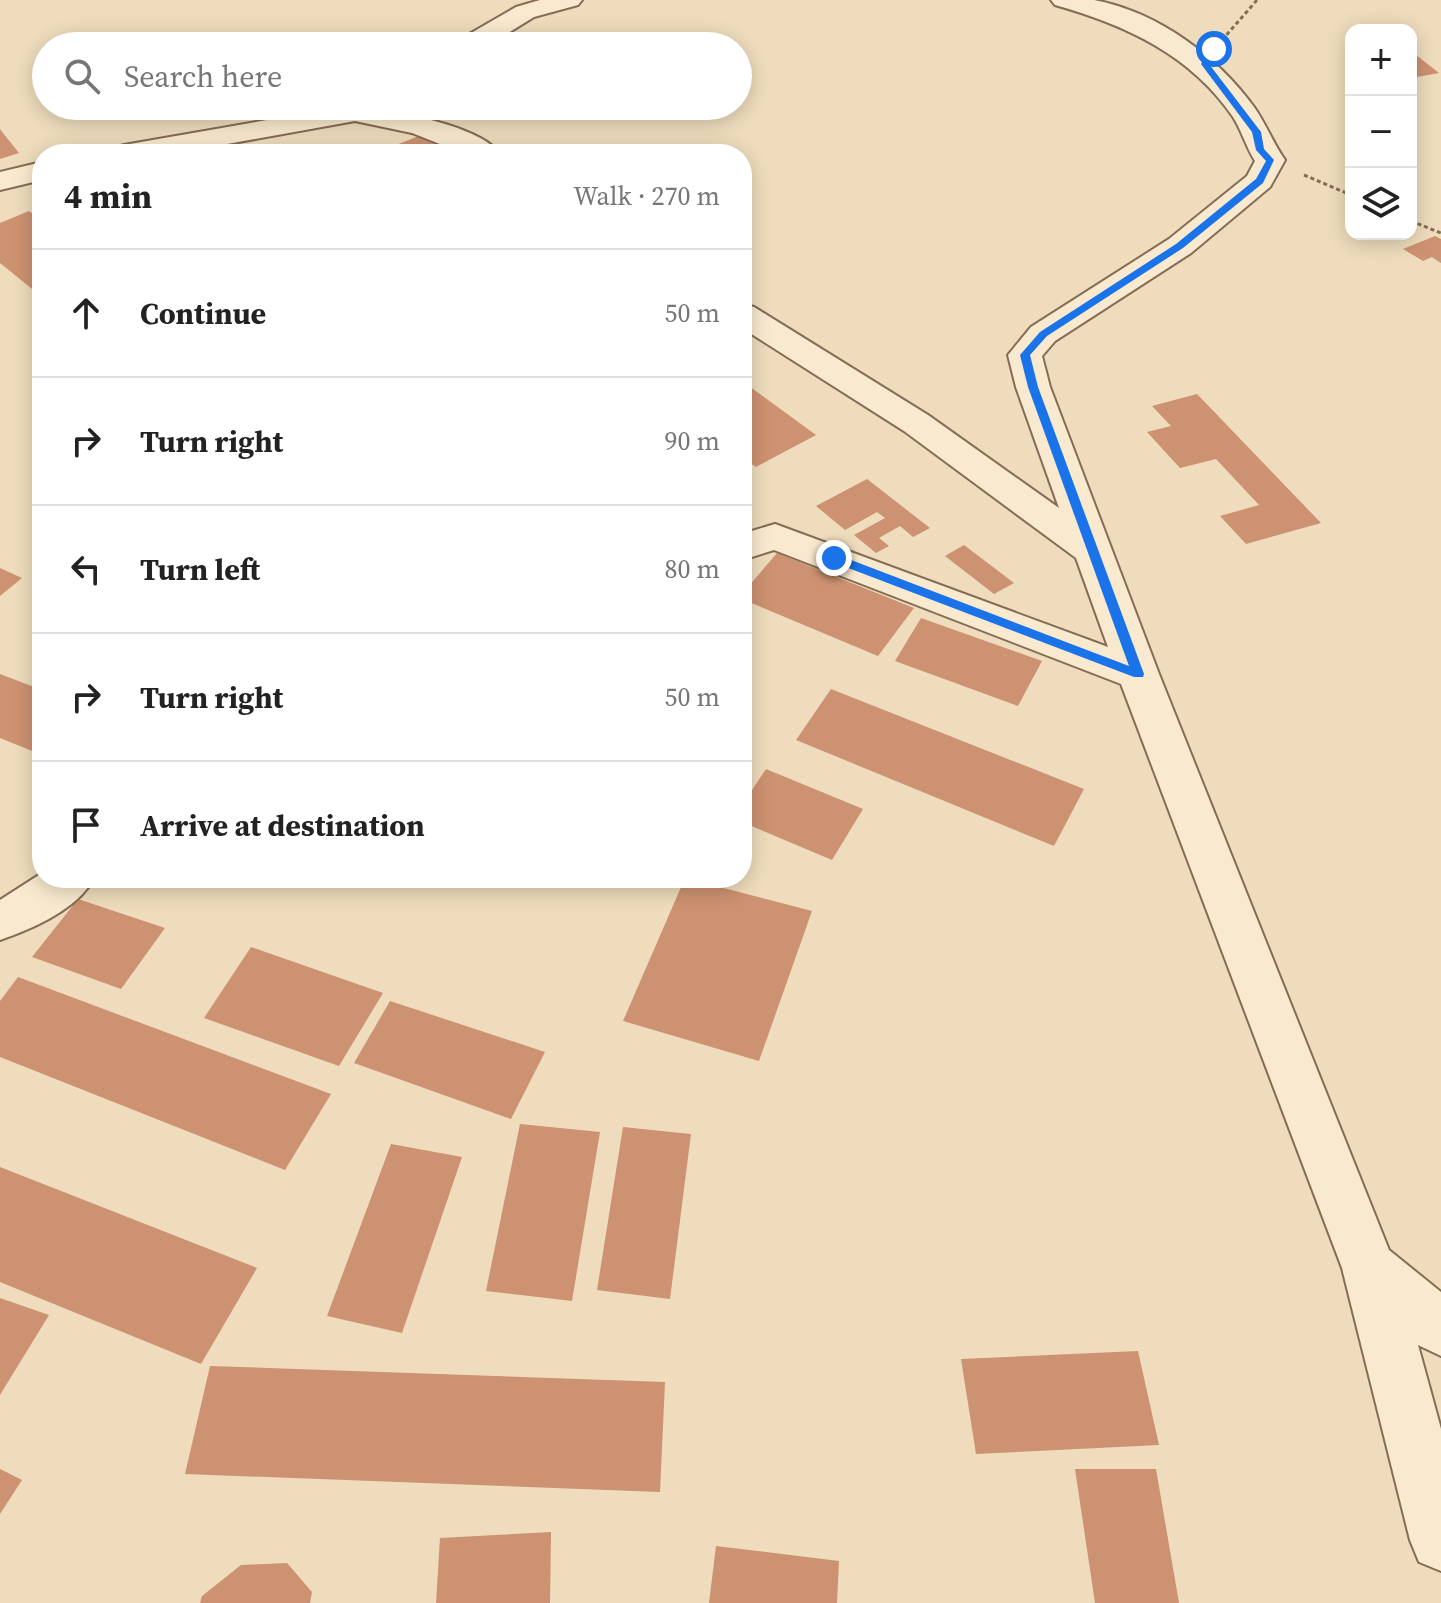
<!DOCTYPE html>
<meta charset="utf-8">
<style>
body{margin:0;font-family:"Source Serif 4",serif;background:#f2f2f2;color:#222}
.controls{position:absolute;right:24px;top:24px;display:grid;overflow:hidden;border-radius:16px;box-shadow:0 4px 20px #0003}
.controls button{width:72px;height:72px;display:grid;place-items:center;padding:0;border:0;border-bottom:2px solid #e0e0e0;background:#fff;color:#222;font:40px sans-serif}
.stop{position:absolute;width:24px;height:24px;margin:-18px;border:6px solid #1a73e8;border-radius:50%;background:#fff}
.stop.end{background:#1a73e8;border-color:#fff;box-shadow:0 2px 8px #0008}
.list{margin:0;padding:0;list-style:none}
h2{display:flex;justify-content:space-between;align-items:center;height:104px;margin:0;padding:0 32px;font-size:34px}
h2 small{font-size:26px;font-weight:400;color:#767676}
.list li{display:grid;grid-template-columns:52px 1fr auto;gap:24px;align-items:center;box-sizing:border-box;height:128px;padding:0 32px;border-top:2px solid #e0e0e0}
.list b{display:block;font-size:30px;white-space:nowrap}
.list em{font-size:26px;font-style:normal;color:#767676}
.icon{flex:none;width:44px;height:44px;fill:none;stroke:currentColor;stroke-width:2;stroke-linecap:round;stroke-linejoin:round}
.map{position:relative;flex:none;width:1441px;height:1603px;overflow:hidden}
.search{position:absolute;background:#fff;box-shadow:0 4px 20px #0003;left:32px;top:32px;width:720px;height:88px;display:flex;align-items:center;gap:20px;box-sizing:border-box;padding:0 28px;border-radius:44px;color:#767676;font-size:30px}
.panel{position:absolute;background:#fff;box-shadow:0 4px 20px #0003;left:32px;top:144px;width:720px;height:744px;border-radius:32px}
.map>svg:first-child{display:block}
.building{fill:#cd9271}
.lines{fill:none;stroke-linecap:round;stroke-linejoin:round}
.minor-casing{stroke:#856c56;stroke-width:4}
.path{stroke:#856c56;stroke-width:3;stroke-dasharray:4 3;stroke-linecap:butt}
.minor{fill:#f9eacf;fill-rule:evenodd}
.route{fill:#1a73e8}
</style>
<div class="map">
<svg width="1441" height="1603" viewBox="0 0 1441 1603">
<rect width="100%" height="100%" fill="#eedcbc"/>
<g class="building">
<polygon points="1411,51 1439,73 1411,78"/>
<polygon points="0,129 3,133 19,153 0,159"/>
<polygon points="429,132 461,154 400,154 391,147"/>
<polygon points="287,144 305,154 264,154"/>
<polygon points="29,211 42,221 42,297 0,263 0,223"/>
<polygon points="1435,236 1441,239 1441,263 1432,257 1423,261 1403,249"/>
<polygon points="742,381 816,435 756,467 742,457"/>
<polygon points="1197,394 1321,523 1246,544 1220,516 1259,505 1216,459 1180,468 1147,432 1171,426 1152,406"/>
<polygon points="867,479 930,528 913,537 900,526 879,538 889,546 876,553 854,535 885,518 877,512 845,530 816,506"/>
<polygon points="964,545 1014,583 994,594 945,556"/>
<polygon points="777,553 914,608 878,656 742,599 742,594"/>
<polygon points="0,568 22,578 0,596"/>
<polygon points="921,618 1042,661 1018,706 895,661"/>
<polygon points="0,674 42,690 42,755 0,738"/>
<polygon points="831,689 1084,789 1054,846 796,740"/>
<polygon points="766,769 863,809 832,860 742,822 742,805"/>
<polygon points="685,878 812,911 759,1061 623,1021"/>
<polygon points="78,899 165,928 121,989 32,957"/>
<polygon points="251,947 383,993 339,1066 204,1018"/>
<polygon points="18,977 331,1094 285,1170 0,1057 0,1001"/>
<polygon points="390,1001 545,1052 511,1119 354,1063"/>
<polygon points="520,1124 600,1132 572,1301 486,1291"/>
<polygon points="623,1127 691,1134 670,1299 597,1290"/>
<polygon points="391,1144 462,1157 402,1333 327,1316"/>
<polygon points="0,1167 257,1268 201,1364 0,1282"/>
<polygon points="0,1298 49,1315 0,1395"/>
<polygon points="1138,1351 1159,1445 976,1454 961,1359"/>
<polygon points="210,1366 665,1382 660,1492 185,1474"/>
<polygon points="0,1469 22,1480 0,1514"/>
<polygon points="1075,1469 1156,1469 1179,1603 1095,1603"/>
<polygon points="551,1532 550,1603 436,1603 440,1538"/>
<polygon points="716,1546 839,1561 837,1603 709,1603"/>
<polygon points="287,1563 312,1592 310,1603 200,1603 202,1596 241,1565"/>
</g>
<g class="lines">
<defs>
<g id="minor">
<polygon points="540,0 582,0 578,5 534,17 487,46 455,46 459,40 516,7"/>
<path d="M1051 0C1065 0 1081 0 1094 0 1158 12 1217 56 1254 107 1266 124 1273 143 1285 160L1270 187 1191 253 1055 341 1042 356 1050 387 1159 674 1389 1250 1441 1292V1356L1418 1345 1441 1429V1571L1419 1562 1410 1540 1342 1268 1121 684 774 550 742 560V534L775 524 1108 647 1076 558 904 431 742 328V304L754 307 928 415 1059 508 1016 387 1008 355 1031 327 1169 239 1247 176 1255 161C1246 147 1242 131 1233 117 1191 55 1126 25 1055 5Z"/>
<path d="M347 106H387L384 110C414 115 483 129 500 154H465L412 133 355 121 172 154H110L114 148 124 145Z"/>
<polygon points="42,162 42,180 0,190 0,172"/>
<path d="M42 873V878H94C78 909 32 929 0 940V900Z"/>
</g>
</defs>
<use href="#minor" class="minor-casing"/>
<g class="path">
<polyline points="1222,40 1257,0"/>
<polyline points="1304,175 1351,195"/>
<polyline points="1411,221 1441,233"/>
</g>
<use href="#minor" class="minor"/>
</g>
<polygon class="route" points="1211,47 1218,49 1209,64 1261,132 1264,149 1274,160 1263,183 1183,248 1047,336 1030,355 1038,387 1144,674 1143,677 1134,677 830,561 830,555 838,555 1129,666 1028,387 1020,355 1040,332 1176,244 1256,179 1266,161 1256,150 1252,132 1201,64"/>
</svg>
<div class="controls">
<button>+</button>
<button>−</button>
<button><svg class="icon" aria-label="layers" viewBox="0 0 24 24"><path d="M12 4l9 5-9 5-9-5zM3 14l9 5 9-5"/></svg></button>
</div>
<div class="stop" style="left:1214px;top:49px"></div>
<div class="stop end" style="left:834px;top:558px"></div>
<div class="search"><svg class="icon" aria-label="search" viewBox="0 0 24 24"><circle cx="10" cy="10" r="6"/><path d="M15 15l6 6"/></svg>Search here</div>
<section class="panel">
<h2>4 min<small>Walk · 270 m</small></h2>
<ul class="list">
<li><svg class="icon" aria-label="ahead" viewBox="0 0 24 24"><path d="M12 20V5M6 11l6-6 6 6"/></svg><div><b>Continue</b></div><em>50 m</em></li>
<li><svg class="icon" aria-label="right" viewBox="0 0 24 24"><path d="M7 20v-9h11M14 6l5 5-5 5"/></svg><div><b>Turn right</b></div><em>90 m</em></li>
<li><svg class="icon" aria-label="left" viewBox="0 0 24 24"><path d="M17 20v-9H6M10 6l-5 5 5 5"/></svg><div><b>Turn left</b></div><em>80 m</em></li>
<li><svg class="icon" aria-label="right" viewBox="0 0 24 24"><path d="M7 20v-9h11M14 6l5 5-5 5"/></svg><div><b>Turn right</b></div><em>50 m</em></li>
<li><svg class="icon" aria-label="arrive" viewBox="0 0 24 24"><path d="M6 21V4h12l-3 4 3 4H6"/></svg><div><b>Arrive at destination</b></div></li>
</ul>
</section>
</div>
